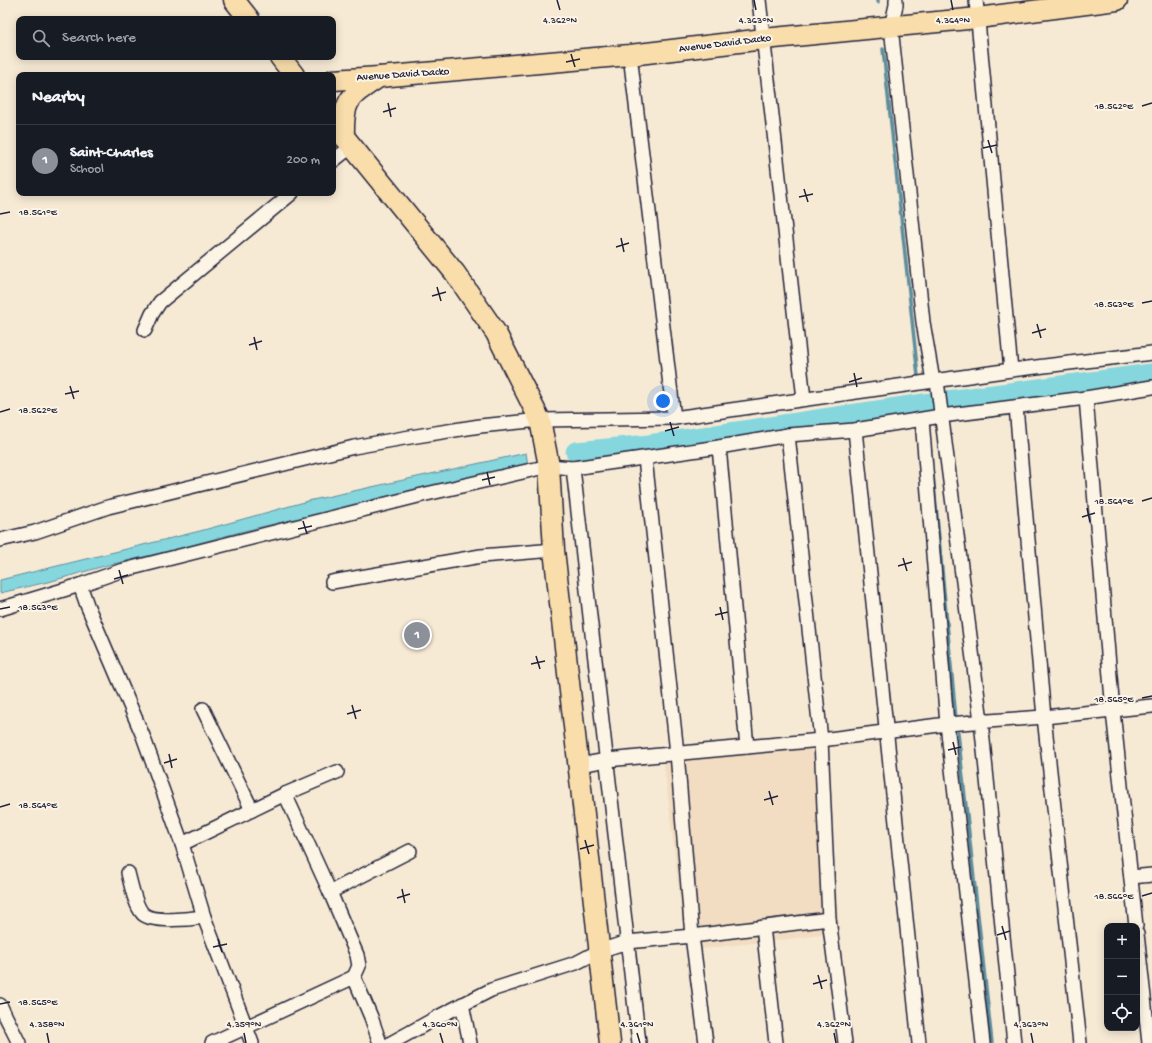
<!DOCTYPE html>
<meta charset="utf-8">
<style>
body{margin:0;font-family:"Gochi Hand",sans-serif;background:#242831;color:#f1f3f6}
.controls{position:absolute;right:12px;bottom:12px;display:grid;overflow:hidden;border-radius:8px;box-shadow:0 2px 10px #0003}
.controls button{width:36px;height:36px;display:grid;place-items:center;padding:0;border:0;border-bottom:1px solid #363941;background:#171b24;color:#f1f3f6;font:20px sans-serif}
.you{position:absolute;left:663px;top:401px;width:14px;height:14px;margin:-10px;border:3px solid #fff;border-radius:50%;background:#1a73e8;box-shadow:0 0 0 6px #1a73e833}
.badge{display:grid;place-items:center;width:26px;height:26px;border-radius:50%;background:#8c9099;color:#fff;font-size:13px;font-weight:700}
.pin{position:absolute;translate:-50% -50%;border:2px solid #fff;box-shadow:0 1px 4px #0006}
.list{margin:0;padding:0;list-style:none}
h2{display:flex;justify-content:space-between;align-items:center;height:52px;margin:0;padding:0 16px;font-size:17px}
h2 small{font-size:13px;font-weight:400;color:#9ea1a6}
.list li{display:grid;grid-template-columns:26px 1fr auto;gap:12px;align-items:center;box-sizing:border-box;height:72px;padding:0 16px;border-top:1px solid #363941}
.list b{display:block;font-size:15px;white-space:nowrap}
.list p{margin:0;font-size:13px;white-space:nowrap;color:#9ea1a6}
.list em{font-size:13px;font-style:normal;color:#9ea1a6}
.icon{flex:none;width:22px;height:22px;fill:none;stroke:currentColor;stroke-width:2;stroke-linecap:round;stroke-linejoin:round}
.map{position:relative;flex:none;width:1152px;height:1043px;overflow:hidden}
.search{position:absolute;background:#171b24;box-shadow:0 2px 10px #0003;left:16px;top:16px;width:320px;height:44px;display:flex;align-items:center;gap:10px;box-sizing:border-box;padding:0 14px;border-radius:8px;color:#9ea1a6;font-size:15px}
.panel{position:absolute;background:#171b24;box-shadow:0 2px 10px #0003;left:16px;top:72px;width:320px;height:124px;border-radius:8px}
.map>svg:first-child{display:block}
.built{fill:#f2ddc2}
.water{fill:#85d6dd;stroke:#5d8e9c}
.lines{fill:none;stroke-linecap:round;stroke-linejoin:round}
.stream{stroke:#5d8e9c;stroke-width:3.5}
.river{stroke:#85d6dd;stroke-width:21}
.minor-casing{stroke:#22223b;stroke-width:16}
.primary-casing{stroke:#22223b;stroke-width:23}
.minor{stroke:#fcf5e5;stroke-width:13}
.primary{stroke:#f9ddab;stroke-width:20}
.ticks{fill:none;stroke:#22223b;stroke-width:1.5}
.labels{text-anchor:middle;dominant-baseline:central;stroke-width:4;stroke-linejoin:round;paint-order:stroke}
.street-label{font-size:11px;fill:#22223b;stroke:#fcf5e5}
.ticks-label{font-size:10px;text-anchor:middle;fill:#22223b;stroke:#fcf5e5;stroke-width:4;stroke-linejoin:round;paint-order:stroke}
</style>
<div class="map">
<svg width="1152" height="1043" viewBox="0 0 1152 1043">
<rect width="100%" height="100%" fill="#f7ead5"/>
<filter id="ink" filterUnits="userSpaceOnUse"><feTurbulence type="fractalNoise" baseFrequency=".025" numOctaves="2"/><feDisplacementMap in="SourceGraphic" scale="8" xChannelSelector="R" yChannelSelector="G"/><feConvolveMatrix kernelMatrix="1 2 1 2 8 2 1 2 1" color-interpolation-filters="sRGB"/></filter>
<g filter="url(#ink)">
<polygon class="built" points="822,741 840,933 686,951 663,756"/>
<polygon class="water" points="526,453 528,465 244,531 174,550 104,566 52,581 0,593 0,580 200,531 308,501"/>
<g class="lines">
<g class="stream">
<polyline points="878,0 878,2"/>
<polyline points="883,49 918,376"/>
<polyline points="933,474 956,719"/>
<polyline points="958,733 992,1043"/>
</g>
<polyline class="river" points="576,452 649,445 924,404 1152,374"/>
<defs>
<g id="minor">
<polyline points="759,0 804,399"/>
<polyline points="896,0 896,5 891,27 923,322 933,381"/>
<polyline points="976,0 1011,370"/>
<polyline points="630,55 674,418"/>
<polyline points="333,161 352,146"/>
<polyline points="145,330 152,314 160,302 292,193"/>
<polyline points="937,381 981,721 1014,1043"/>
<polyline points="1086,398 1113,711 1136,926"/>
<polyline points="1016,407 1044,717 1080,1043"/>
<polyline points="922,420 947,724 983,1043"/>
<polyline points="855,430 919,1043"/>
<polyline points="788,435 821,740 829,919 845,1043"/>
<polyline points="719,447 747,747"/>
<polyline points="645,458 677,753 692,936 706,1043"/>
<polyline points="573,468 639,1043"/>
<polyline points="0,540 35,532 108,507 354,447 404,438 480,426 540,420 674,418 1011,370 1152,353"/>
<polyline points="332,582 481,556 554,550"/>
<polyline points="80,585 87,605 143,736 182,844 204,917 252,1043"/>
<polyline points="0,609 80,585 120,571 422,495 549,466 573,468 719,447 788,435 855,430 941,416 1086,398 1152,387"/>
<polyline points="203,709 252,810"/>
<polyline points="579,765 607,760 821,740 947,724 1044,717 1152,706"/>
<polyline points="285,794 330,892 357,955 359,966 354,977"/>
<polyline points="182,844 285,794 337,772"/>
<path d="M128 873C131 884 135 906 143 914 153 923 191 919 204 917"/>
<polyline points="1131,877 1152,875"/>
<polyline points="330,892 410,851"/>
<polyline points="763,927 776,1043"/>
<polyline points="1137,934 1149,1043"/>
<polyline points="462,1004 470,1043"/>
<polyline points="0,1005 19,1043"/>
<polyline points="212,1043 354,977 371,1017 380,1043"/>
<polyline points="391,1043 438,1017 491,990 576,963 599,951 627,942 692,936 829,919"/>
</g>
<g id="primary">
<polyline points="234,0 249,19"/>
<polyline points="280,57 294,75"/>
<polyline points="333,80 379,77 630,55 764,39 978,18 1117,0"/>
<polyline points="333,123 455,273 496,333 540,420 549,466 554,550 610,1043"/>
<path d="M344 137C343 99 349 97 379 77"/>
</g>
</defs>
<use href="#minor" class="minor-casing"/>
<use href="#primary" class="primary-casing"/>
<use href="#minor" class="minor"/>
<use href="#primary" class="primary"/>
</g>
</g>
<path class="ticks" d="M557 0 560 10M754 0 756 10M951 0 953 10M571 54 575 67M566 62 580 59M388 103 391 117M1142 106 1152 103M383 112 396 108M988 140 992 153M983 148 997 145M804 189 808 202M799 197 813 194M0 214 10 212M621 238 624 252M616 247 629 243M437 287 441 301M432 296 446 292M1142 303 1152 301M1037 324 1041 338M1032 333 1046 329M254 337 257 350M249 345 262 341M854 373 857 387M849 382 862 378M70 386 74 399M65 394 79 391M0 412 10 409M670 422 674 436M665 431 679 427M487 472 490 485M482 480 495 477M1142 501 1152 498M1087 508 1090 522M1082 517 1095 513M303 521 307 534M298 529 312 526M903 558 907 571M898 566 912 562M119 570 123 584M114 579 128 575M720 607 723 620M0 609 10 607M715 615 728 612M536 656 540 669M531 664 545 661M1142 698 1152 696M352 705 356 719M347 714 361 710M953 742 956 755M948 750 961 747M169 754 172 768M164 763 177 759M769 791 773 805M764 800 778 796M0 807 10 804M585 840 589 854M580 849 594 845M402 889 405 903M1142 896 1152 893M397 898 410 894M1002 926 1006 940M997 935 1010 931M218 939 222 952M213 947 227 944M818 975 822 989M813 984 827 980M0 1004 10 1002M47 1033 49 1043M244 1033 246 1043M440 1033 443 1043M637 1033 640 1043M834 1033 836 1043M1031 1033 1033 1043"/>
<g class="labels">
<g class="street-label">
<text transform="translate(725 44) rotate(-7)">Avenue David Dacko</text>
<text transform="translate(403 75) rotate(-4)">Avenue David Dacko</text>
</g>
</g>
<g class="ticks-label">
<text x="560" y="23">4.362°N</text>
<text x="756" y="23">4.363°N</text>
<text x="953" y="23">4.364°N</text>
<text x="1114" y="109">18.562°E</text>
<text x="38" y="215">18.561°E</text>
<text x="1114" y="307">18.563°E</text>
<text x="38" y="413">18.562°E</text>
<text x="1114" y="504">18.564°E</text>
<text x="38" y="610">18.563°E</text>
<text x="1114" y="702">18.565°E</text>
<text x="38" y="808">18.564°E</text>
<text x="1114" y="899">18.566°E</text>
<text x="38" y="1005">18.565°E</text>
<text x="47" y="1027">4.358°N</text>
<text x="244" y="1027">4.359°N</text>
<text x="440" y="1027">4.360°N</text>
<text x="637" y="1027">4.361°N</text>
<text x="834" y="1027">4.362°N</text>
<text x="1031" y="1027">4.363°N</text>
</g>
</svg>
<div class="controls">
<button>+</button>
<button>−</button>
<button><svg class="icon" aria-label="locate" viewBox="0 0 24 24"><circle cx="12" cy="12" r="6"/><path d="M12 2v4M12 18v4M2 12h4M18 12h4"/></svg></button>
</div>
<div class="you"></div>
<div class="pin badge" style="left:417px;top:635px">1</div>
<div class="search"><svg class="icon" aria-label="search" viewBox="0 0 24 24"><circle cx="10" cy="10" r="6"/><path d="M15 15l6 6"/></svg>Search here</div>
<section class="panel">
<h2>Nearby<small></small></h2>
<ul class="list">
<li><span class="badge">1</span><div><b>Saint-Charles</b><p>School</p></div><em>200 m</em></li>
</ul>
</section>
</div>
